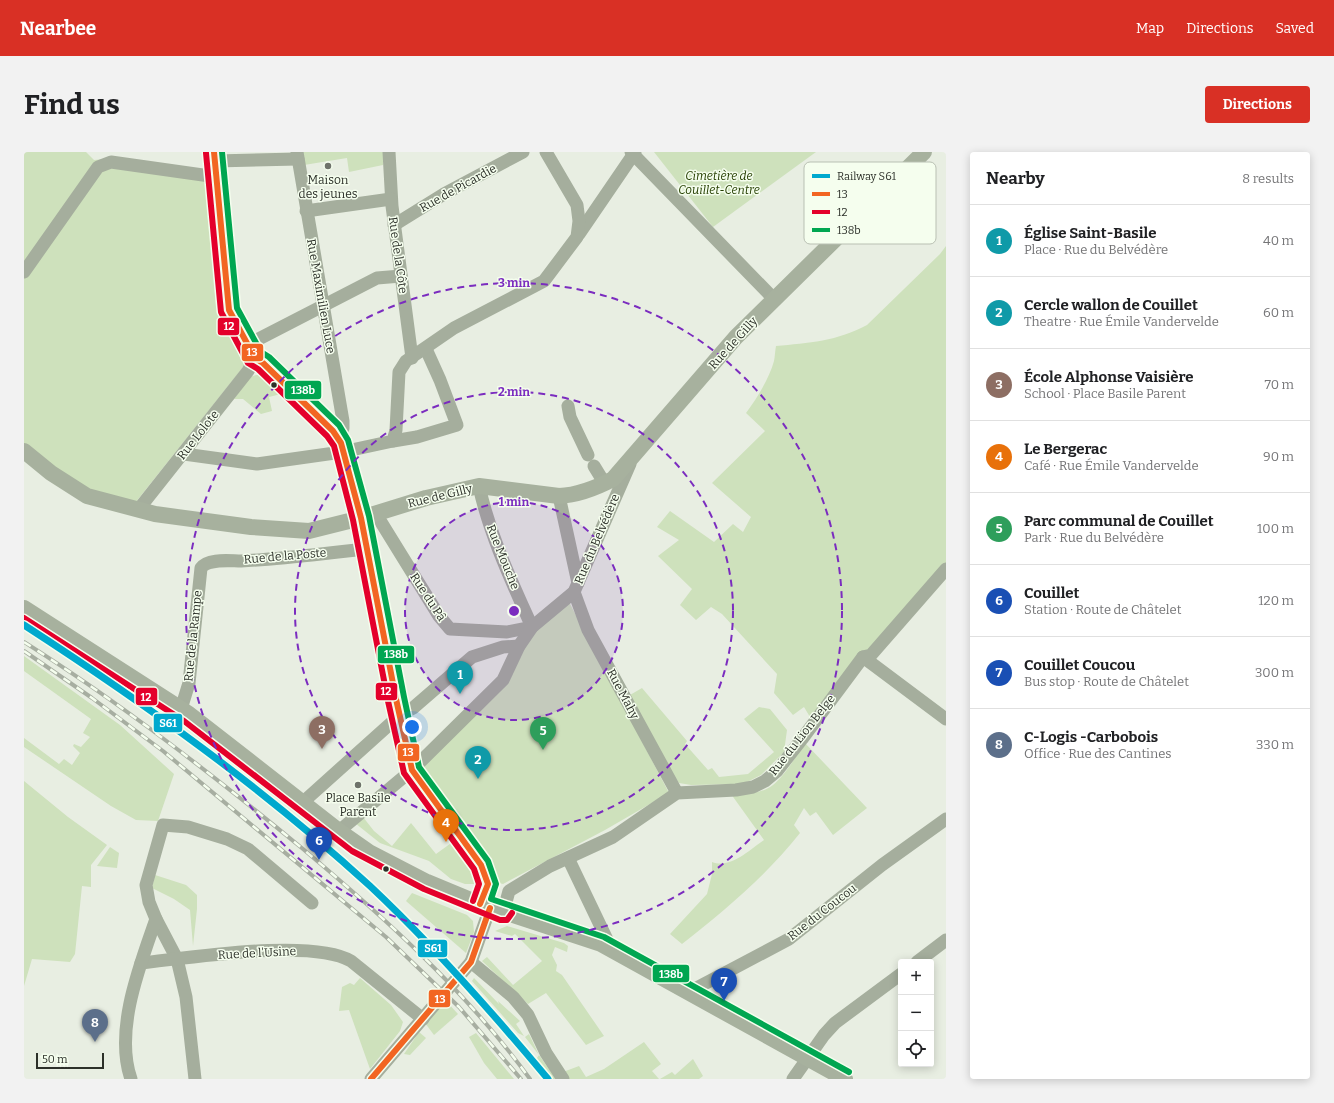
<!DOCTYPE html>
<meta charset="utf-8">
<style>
body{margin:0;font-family:Bitter,serif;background:#f2f2f2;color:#202124}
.controls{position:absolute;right:12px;bottom:12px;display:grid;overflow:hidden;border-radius:4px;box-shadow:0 2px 10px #0003}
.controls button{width:36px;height:36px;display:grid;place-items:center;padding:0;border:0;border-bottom:1px solid #e0e0e0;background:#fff;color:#202124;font:20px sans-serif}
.scale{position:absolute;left:12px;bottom:10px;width:68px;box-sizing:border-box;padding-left:4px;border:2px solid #2c3029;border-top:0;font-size:11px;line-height:14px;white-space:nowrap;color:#2c3029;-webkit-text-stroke:3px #f5feee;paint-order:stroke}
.you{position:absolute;left:388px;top:575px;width:14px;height:14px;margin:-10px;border:3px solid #fff;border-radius:50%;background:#1a73e8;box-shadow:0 0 0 6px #1a73e833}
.badge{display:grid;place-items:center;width:26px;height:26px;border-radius:50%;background:#d93025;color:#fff;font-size:13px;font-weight:700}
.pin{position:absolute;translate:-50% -33px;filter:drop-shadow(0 1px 2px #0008)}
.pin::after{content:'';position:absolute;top:21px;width:14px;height:12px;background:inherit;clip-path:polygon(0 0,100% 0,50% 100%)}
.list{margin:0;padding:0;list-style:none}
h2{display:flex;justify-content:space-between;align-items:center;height:52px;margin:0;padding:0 16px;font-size:17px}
h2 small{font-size:13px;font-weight:400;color:#757577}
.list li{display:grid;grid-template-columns:26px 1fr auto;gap:12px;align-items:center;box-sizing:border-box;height:72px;padding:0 16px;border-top:1px solid #e0e0e0}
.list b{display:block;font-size:15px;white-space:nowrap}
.list p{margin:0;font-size:13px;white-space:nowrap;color:#757577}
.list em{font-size:13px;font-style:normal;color:#757577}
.icon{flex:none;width:22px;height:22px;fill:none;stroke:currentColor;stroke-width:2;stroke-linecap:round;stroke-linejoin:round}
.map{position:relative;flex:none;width:922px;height:927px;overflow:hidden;border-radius:4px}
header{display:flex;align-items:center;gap:24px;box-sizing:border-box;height:56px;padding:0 20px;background:#d93025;color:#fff}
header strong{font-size:19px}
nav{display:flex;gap:22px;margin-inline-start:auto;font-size:14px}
.intro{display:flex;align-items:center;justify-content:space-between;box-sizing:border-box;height:96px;padding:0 24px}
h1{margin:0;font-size:28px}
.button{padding:10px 18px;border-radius:4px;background:#d93025;color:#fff;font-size:14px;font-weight:700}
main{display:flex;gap:24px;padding:0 24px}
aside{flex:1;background:#fff;border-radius:4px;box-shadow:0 2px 10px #0003}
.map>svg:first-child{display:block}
.green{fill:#cee1bc}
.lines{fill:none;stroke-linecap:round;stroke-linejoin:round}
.minor{stroke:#a5ae9d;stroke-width:13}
.major{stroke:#a7b19e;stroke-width:16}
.rail-casing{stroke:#a7aea1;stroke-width:4}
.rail{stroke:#f5feee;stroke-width:2.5;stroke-dasharray:8;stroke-linecap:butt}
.bus-1-casing{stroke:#f5feee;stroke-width:9}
.bus-2-casing{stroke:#f5feee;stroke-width:9}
.bus-3-casing{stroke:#f5feee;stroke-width:9}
.bus-1{stroke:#f26522;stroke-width:6}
.bus-2{stroke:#e4002b;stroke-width:6}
.bus-3{stroke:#00a651;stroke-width:6}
.rail-1-casing{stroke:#f5feee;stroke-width:10}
.rail-1{stroke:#00a9ce;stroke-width:7}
.ring{fill:none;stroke:#7b2cbf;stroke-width:2;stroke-dasharray:7 5}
.poi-dot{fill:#6e726a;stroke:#f5feee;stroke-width:1.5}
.bus-dot{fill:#2c3029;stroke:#f5feee;stroke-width:1.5}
.labels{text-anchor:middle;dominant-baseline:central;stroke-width:3;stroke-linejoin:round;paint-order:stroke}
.park-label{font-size:12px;font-style:italic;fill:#253f00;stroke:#f5feee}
.poi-label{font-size:12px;fill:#2c3029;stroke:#f5feee}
.street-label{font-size:12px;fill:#2c3029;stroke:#f5feee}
.key{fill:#f5feee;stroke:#b9c0b3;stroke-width:1}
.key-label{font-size:11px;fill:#2c3029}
.centre{fill:#7b2cbf;stroke:#f5feee;stroke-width:2}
.ring-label{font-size:12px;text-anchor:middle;font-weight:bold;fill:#7b2cbf;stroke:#f5feee;stroke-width:3;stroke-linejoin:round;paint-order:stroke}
.line-badge{stroke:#f5feee;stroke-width:1.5}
.badge-label{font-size:11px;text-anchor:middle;font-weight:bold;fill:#fff}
</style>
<header>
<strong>Nearbee</strong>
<nav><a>Map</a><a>Directions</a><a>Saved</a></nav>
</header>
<div class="intro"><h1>Find us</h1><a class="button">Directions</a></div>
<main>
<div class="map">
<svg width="922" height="927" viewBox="0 0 922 927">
<rect width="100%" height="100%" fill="#e8eee2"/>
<g class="green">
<polygon points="0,0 62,0 70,8 81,7 185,18 189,69 209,178 224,209 111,351 57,335 0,294"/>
<polygon points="279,0 359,0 359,13 325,20 323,6 280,13"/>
<polygon points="630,0 792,0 689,75"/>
<path d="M922 94V413L789 570 780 555 769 563 750 541 753 522 698 462 687 455 672 468 656 453 668 437 634 404 655 388 633 375 646 359 690 390 709 372 719 380 727 365 688 331 741 279 722 261C733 246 745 227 750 209 751 204 751 199 752 194 784 191 814 189 843 173L916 102Z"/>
<polygon points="232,223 242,223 261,241 245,245 248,259 237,262 219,247 210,247 226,225"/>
<polygon points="545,450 645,641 581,678 479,732 467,729 458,703 396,617 434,579 508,482"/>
<polygon points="0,504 96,573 150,622 134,669 112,668 87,654 0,595 0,586 35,612 40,607 48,613 56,601 49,594 50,592 57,595 66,585 59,581 67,567 0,519"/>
<polygon points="618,536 663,589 661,592 684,618 688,616 695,625 724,622 750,600 720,567 735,555 746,557 763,578 760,600 737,623 719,632 667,633 655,631 635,603 606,543"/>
<path d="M780 590 843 656 809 683 792 660 786 664 780 656 770 673 776 681C742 724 700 759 658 792L646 782 683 742 688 722V710C707 717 725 698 740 688L707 642C720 642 738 642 749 633 760 624 774 603 780 590Z"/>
<polygon points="0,629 44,665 83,693 67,713 67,735 58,734 51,802 46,810 8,807 0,834"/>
<polygon points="339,665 350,679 368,694 387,671 412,702 430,689 454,725 450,732 441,732 427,727 405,709 356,691 331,671"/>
<polygon points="86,695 95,701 93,716 73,714"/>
<polygon points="131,723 162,733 173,743 173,757 169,794 166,758 150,747 128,736"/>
<polygon points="388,741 443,763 449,769 450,780 442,801 382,749"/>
<polygon points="483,774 540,791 544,794 543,800 531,795 528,803 533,813 532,819 538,823 580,884 562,893 522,841 504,852 458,809 463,805 489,833 518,809 491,782 488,784 471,779"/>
<polygon points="336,826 367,853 379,870 376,879 346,917 325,858 315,859 318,835 326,831 330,833"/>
<polygon points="450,826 475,852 474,849 496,869 492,872 500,884 494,881 448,829"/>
<polygon points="421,848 434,862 410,883 401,871"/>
<polygon points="395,880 402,886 386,903 380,902"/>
<polygon points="452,881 490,927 473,927 460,911 445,885"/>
<polygon points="505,882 515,903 532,927 527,927 513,906 515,903 501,885"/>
<polygon points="620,890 637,912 628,919 635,927 544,927 539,920 555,914 562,925 580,917"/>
<polygon points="669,907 679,924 675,927 636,927 648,920 651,923"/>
</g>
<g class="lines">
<g class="minor">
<polyline points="190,0 205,158 231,206 239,211 309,279 317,291 337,366 372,547 388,618 457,713 464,732 456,752"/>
<polyline points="273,0 319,269 319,276 314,287"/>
<polyline points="365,0 368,54 388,206"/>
<polyline points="607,0 750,147"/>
<polyline points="191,9 274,7"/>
<polyline points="282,59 367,47"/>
<polyline points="370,73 420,42 499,0"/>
<polyline points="555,82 611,0"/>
<polyline points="0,120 74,15 87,10 193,25"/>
<polyline points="223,193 353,126 377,124"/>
<polyline points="544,254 546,265 564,303"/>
<polyline points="369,289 393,285 433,273 416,228 402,197"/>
<polyline points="160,302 233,312 318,300 369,289 372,278 375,220 382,209 430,176 520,129 553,85 555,69 553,53 522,0"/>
<polyline points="570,314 581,332"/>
<path d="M455 334C466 384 487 428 508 475"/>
<polyline points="535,344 554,431"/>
<polyline points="114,358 224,219 231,206"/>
<polyline points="352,362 415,464 426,477 483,480 508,475"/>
<polyline points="550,440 564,478 653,641"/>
<polyline points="839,505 922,567"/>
<path d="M157 557 165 531 177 416C184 406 206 409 217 409 259 407 301 401 343 397"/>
<polyline points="278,651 376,563 389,556 448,505 479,495 495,494"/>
<polyline points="315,679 388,618 479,528 495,494 508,475 550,440 606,312"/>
<polyline points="544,706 588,798"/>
<polyline points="479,761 485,739 526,714 589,685 653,641 712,638 729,635 741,629 753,619 778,587 839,505 847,503 922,417"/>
<polyline points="132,767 153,807 162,845 171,927"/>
<polyline points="447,810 489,845 504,863 522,901 539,927"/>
<polyline points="893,810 922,788"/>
<path d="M117 811C165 806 288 786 327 809L399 867"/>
<polyline points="665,840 765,787 858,713 922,667"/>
<path d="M107 927C90 878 116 813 132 767L125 750 122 733 139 673 164 675 203 687 224 697 288 751"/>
<polyline points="347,927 447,810 466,756"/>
<polyline points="769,927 800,883 811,871 877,822"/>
</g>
<g class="major">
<path d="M0 299 27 321 63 344 131 362 227 375 285 379 337 366 402 346 455 334 535 344C555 343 572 336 589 327L712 185 900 0"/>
<polyline points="0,456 165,562 315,679 345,700 403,730 456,752 577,792 821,927"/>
</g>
<defs>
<g id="rail">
<path d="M0 490C98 552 189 623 279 697 361 766 443 840 506 927"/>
<polyline points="0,499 68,546 139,599 362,785 435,855 497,927"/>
</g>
</defs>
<use href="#rail" class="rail-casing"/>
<use href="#rail" class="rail"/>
<defs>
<g id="bus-1">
<polyline points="190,0 205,158 231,206 239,211 309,279 317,291 337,366 372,547 388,618 457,713 464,732 456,752"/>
<polyline points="347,927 447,810 466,756"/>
</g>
<g id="bus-2">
<polyline points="182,1 197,160 224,211 234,217 303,284 310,294 329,368 364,549 380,621 450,717 455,732 449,749"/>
<polyline points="0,466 160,569 328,699 400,737 476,768 483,768 488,761"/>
</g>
<polyline id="bus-3" points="198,0 213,156 237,200 245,205 315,273 324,288 345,364 380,545 395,615 464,709 472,732 467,747 580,785 825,920"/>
</defs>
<use href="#bus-1" class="bus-1-casing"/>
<use href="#bus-2" class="bus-2-casing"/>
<use href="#bus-3" class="bus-3-casing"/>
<use href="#bus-1" class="bus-1"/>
<use href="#bus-2" class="bus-2"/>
<use href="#bus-3" class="bus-3"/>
<defs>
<path id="rail-1" d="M0 473C122 552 239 636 346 734 410 794 468 860 524 927"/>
</defs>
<use href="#rail-1" class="rail-1-casing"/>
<use href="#rail-1" class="rail-1"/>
</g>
<circle cx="490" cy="459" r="109" fill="#7b2cbf" fill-opacity=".12"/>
<g class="ring">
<circle cx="490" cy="459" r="109"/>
<circle cx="490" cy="459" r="219"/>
<circle cx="490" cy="459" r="328"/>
</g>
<g class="poi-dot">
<circle cx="304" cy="14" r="4"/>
<circle cx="334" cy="633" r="4"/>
</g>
<g class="bus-dot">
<circle cx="250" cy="233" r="3.5"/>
<circle cx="362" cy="717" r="3.5"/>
</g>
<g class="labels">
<g class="park-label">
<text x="695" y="24">Cimetière de<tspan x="695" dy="14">Couillet-Centre</tspan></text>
</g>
<g class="poi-label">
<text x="304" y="28">Maison<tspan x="304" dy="14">des jeunes</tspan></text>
<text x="334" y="646">Place Basile<tspan x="334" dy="14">Parent</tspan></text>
</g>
<g class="street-label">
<text transform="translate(434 36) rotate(-29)">Rue de Picardie</text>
<text transform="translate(374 103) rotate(82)">Rue de la Côte</text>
<text transform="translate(297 144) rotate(80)">Rue Maximilien Luce</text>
<text transform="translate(709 191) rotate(-48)">Rue de Gilly</text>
<text transform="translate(174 283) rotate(-52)">Rue Lolote</text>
<text transform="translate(416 344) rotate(-14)">Rue de Gilly</text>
<text transform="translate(573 387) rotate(-67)">Rue du Belvédère</text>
<text transform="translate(261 404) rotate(-5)">Rue de la Poste</text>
<text transform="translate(479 405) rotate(68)">Rue Mouche</text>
<text transform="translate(404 445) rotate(57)">Rue du Pâ</text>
<text transform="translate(169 484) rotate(-84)">Rue de la Rampe</text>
<text transform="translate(599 542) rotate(62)">Rue Mahy</text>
<text transform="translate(778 583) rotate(-52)">Rue du Lion Belge</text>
<text transform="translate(798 760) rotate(-38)">Rue du Coucou</text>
<text transform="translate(233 801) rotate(-3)">Rue de l'Usine</text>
</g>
</g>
<rect x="780" y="10" width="132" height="82" rx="6" class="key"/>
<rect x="788" y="22" width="18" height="4" fill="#00a9ce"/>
<rect x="788" y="40" width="18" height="4" fill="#f26522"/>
<rect x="788" y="58" width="18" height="4" fill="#e4002b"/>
<rect x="788" y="76" width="18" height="4" fill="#00a651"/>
<g class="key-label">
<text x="813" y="28">Railway S61</text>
<text x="813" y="46">13</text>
<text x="813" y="64">12</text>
<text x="813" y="82">138b</text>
</g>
<circle cx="490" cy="459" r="6" class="centre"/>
<g class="ring-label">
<text x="490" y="135">3 min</text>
<text x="490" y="244">2 min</text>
<text x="490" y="354">1 min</text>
</g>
<g class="line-badge">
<rect x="193" y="165" width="23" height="19" rx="4" fill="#e4002b"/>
<rect x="217" y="191" width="23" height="19" rx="4" fill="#f26522"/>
<rect x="260" y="228" width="38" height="20" rx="4" fill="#00a651"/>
<rect x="353" y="493" width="38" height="19" rx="4" fill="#00a651"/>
<rect x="351" y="530" width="23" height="19" rx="4" fill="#e4002b"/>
<rect x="111" y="535" width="23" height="19" rx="4" fill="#e4002b"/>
<rect x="129" y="561" width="30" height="20" rx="4" fill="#00a9ce"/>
<rect x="373" y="591" width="23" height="19" rx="4" fill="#f26522"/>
<rect x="393" y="787" width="31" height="19" rx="4" fill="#00a9ce"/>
<rect x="628" y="812" width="38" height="19" rx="4" fill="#00a651"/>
<rect x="404" y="837" width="23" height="19" rx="4" fill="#f26522"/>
</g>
<g class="badge-label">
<text x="205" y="178">12</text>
<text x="228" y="204">13</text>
<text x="279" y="242">138b</text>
<text x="372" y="506">138b</text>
<text x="362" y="543">12</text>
<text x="122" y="549">12</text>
<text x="144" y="575">S61</text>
<text x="384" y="604">13</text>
<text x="409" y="800">S61</text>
<text x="647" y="826">138b</text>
<text x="416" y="851">13</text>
</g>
</svg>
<div class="controls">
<button>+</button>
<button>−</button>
<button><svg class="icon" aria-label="locate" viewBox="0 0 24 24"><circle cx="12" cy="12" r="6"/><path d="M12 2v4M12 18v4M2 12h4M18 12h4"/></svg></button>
</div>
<div class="scale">50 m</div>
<div class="you"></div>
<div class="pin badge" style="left:436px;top:542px;background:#0f9aa8">1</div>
<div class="pin badge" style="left:454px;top:627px;background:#0f9aa8">2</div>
<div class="pin badge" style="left:298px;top:597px;background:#8d6e63">3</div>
<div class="pin badge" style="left:422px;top:690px;background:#e8710a">4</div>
<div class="pin badge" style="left:519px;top:598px;background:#2e9e5b">5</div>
<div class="pin badge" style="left:295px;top:708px;background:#1a4fb4">6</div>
<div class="pin badge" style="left:700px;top:849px;background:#1a4fb4">7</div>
<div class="pin badge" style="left:71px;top:890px;background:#5c6f8a">8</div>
</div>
<aside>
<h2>Nearby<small>8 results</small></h2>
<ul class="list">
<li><span class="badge" style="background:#0f9aa8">1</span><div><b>Église Saint-Basile</b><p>Place · Rue du Belvédère</p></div><em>40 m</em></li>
<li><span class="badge" style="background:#0f9aa8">2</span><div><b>Cercle wallon de Couillet</b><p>Theatre · Rue Émile Vandervelde</p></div><em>60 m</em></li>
<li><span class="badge" style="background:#8d6e63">3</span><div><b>École Alphonse Vaisière</b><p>School · Place Basile Parent</p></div><em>70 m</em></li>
<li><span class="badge" style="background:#e8710a">4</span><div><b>Le Bergerac</b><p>Café · Rue Émile Vandervelde</p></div><em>90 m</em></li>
<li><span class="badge" style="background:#2e9e5b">5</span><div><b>Parc communal de Couillet</b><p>Park · Rue du Belvédère</p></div><em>100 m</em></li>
<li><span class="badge" style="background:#1a4fb4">6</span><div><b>Couillet</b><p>Station · Route de Châtelet</p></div><em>120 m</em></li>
<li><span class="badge" style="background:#1a4fb4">7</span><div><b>Couillet Coucou</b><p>Bus stop · Route de Châtelet</p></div><em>300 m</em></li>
<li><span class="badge" style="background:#5c6f8a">8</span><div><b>C-Logis -Carbobois</b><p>Office · Rue des Cantines</p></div><em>330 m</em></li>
</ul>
</aside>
</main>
